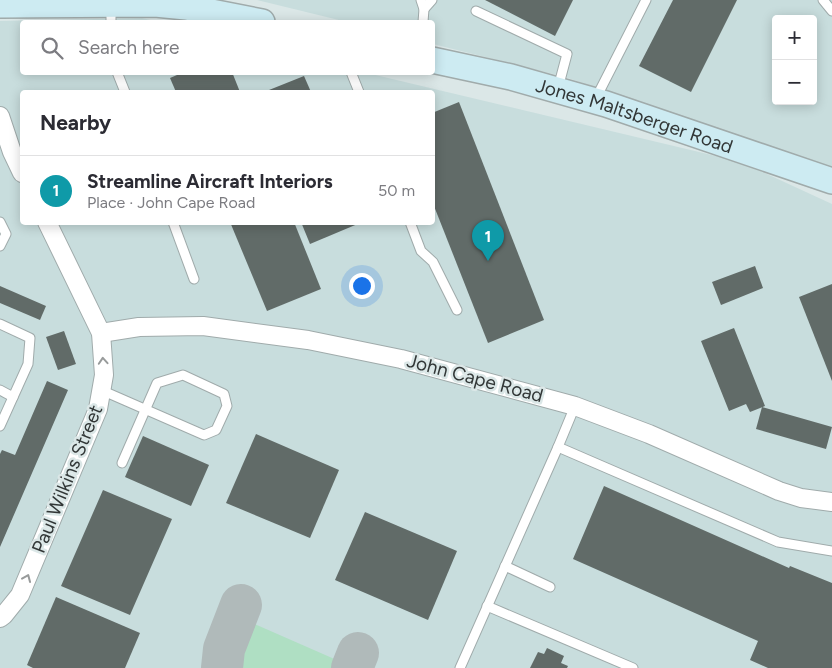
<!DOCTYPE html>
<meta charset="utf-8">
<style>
body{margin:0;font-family:Figtree,sans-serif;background:#f7f7f7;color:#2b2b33}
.controls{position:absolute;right:15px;top:15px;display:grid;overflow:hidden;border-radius:5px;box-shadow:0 2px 12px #0003}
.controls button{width:45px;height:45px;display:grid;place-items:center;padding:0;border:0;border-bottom:1px solid #e1e1e2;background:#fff;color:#2b2b33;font:25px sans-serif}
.you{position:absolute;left:361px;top:285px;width:18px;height:18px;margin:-12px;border:4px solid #fff;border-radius:50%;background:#1a73e8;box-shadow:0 0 0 8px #1a73e833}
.badge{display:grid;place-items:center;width:32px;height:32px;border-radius:50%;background:#0f766e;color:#fff;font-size:16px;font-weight:700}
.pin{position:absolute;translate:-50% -41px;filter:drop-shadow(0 1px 2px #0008)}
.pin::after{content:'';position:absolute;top:26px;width:18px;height:15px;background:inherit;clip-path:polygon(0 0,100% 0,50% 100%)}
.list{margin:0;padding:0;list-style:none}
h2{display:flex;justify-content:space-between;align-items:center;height:65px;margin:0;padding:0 20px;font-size:21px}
h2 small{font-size:16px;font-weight:400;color:#7c7c81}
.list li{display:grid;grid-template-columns:32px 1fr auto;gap:15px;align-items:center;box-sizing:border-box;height:70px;padding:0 20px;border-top:1px solid #e1e1e2}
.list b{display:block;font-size:19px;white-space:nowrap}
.list p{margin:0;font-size:16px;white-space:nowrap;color:#7c7c81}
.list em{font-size:16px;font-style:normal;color:#7c7c81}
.icon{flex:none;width:28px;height:28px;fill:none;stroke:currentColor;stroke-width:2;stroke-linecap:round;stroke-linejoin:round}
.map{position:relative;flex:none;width:832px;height:668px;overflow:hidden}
.search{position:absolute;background:#fff;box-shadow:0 2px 12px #0003;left:20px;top:20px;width:415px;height:55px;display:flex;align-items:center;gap:12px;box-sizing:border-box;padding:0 18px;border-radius:5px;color:#7c7c81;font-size:19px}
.panel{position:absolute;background:#fff;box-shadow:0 2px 12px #0003;left:20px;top:90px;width:415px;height:135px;border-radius:5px}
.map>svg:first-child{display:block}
.built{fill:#c8dddd;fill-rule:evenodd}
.grass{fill:#afdfc3}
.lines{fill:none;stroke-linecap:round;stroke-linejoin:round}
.taxiway{stroke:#b0baba;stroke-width:42}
.building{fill:#616b68}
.lane-casing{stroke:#a0abab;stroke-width:11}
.street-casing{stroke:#a0abab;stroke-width:20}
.secondary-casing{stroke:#a0abab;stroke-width:28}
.lane{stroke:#fff;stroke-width:9}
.street{stroke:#fff;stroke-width:18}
.secondary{stroke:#cdebf2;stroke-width:25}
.oneway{stroke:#989b9b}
.labels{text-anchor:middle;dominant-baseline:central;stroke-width:5;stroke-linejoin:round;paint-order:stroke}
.street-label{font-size:19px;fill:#323737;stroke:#dbe7e7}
</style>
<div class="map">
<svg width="832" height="668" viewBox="0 0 832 668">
<rect width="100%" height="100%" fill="#dbe7e7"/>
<g class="built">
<path d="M257 0H832V169L565 77 433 44 432 22H347ZM776 19H813V101H776Z"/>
<path d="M142 18 159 22H22V72L367 73 741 162 832 204V668H0V21ZM22 92H432V222H22Z"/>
</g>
<path class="grass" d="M250 622 339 661 336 668H236C232 653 243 635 250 622Z"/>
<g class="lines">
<g class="taxiway">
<polyline points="222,668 224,649 241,605"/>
<polyline points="352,668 358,653"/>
</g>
</g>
<g class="building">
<polygon points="485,0 573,0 555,36"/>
<polygon points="673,0 737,0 691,92 639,66"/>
<polygon points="184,72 232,72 240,92 176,92 170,78"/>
<polygon points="304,76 311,92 264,92"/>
<polygon points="459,102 544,320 488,343 432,201 432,113"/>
<polygon points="230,222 294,222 321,289 267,311"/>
<polygon points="301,222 360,222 360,223 310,244"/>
<polygon points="755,266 763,288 721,305 712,282"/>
<polygon points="832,284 832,381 799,297"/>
<polygon points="0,286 46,306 40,320 0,303"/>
<polygon points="734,328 765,406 750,412 746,404 729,411 701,341"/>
<polygon points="64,331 76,364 58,370 46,337"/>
<polygon points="47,381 68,390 0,547 0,454 2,450 15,455"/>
<polygon points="762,407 832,427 826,449 756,429"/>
<polygon points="256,434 339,470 310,538 226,503"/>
<polygon points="143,436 209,465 191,506 125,477"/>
<polygon points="604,486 789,568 790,566 832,583 832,668 768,668 750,660 758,641 573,559"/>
<polygon points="103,490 172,519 130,615 61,586"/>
<polygon points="365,512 457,551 428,620 335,580"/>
<polygon points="56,597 140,633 125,668 33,668 27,665"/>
<polygon points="547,648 564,656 561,663 568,666 567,668 530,668 538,652 544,654"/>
</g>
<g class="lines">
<defs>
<g id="lane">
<polyline points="421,0 424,9 423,22"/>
<polyline points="823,0 832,11"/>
<polyline points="111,7 111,22"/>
<polyline points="424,9 432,0"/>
<polyline points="476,11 567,54 558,88"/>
<polyline points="117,72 125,92"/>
<polyline points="351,72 359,92"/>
<polyline points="595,100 646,0"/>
<polyline points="0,222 6,234 0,246"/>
<polyline points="173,222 194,279"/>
<polyline points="410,222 421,251 433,262 457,310"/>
<polyline points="0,324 30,338 28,364 0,426"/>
<polyline points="0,390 13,397"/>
<polyline points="101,390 204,435 216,430 227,406 224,394 183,375 157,383 122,463"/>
<polyline points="575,406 558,447 778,542 832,551"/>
<polyline points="505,566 550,587"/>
<polyline points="487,606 633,668"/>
<polyline points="460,668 558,447"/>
</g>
<g id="street">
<polyline points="0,116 12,152 22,173"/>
<polyline points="101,333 139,327 203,326 308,340 401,359 575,406 649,434 779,491 801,498 832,502"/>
<polyline points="0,618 4,615 20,595 98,409 104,375 101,333 47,222"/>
</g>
<g id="secondary">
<polyline points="0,5 155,4 186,7 262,22"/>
<path id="s1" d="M432 60 511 77 606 104 832 181"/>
</g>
</defs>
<use href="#lane" class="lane-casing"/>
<use href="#street" class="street-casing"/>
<use href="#secondary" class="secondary-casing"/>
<use href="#lane" class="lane"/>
<use href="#street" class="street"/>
<use href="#secondary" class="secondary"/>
</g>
<defs><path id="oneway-chevron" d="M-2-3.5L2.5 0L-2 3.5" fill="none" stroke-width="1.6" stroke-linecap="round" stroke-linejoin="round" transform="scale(1.25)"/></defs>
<g class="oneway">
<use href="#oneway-chevron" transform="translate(103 361) rotate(-94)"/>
<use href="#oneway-chevron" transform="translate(27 578) rotate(-67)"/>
</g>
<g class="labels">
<g class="street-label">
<text stroke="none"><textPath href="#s1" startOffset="210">Jones Maltsberger Road</textPath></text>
<text transform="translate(475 378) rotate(15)">John Cape Road</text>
<text transform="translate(67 479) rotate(-68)">Paul Wilkins Street</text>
</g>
</g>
</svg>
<div class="controls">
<button>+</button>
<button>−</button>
</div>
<div class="you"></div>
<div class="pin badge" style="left:488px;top:261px;background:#0f9aa8">1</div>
<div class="search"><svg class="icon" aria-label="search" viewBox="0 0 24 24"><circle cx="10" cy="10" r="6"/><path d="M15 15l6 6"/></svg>Search here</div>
<section class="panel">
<h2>Nearby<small></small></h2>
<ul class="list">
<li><span class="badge" style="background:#0f9aa8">1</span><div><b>Streamline Aircraft Interiors</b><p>Place · John Cape Road</p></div><em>50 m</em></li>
</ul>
</section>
</div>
